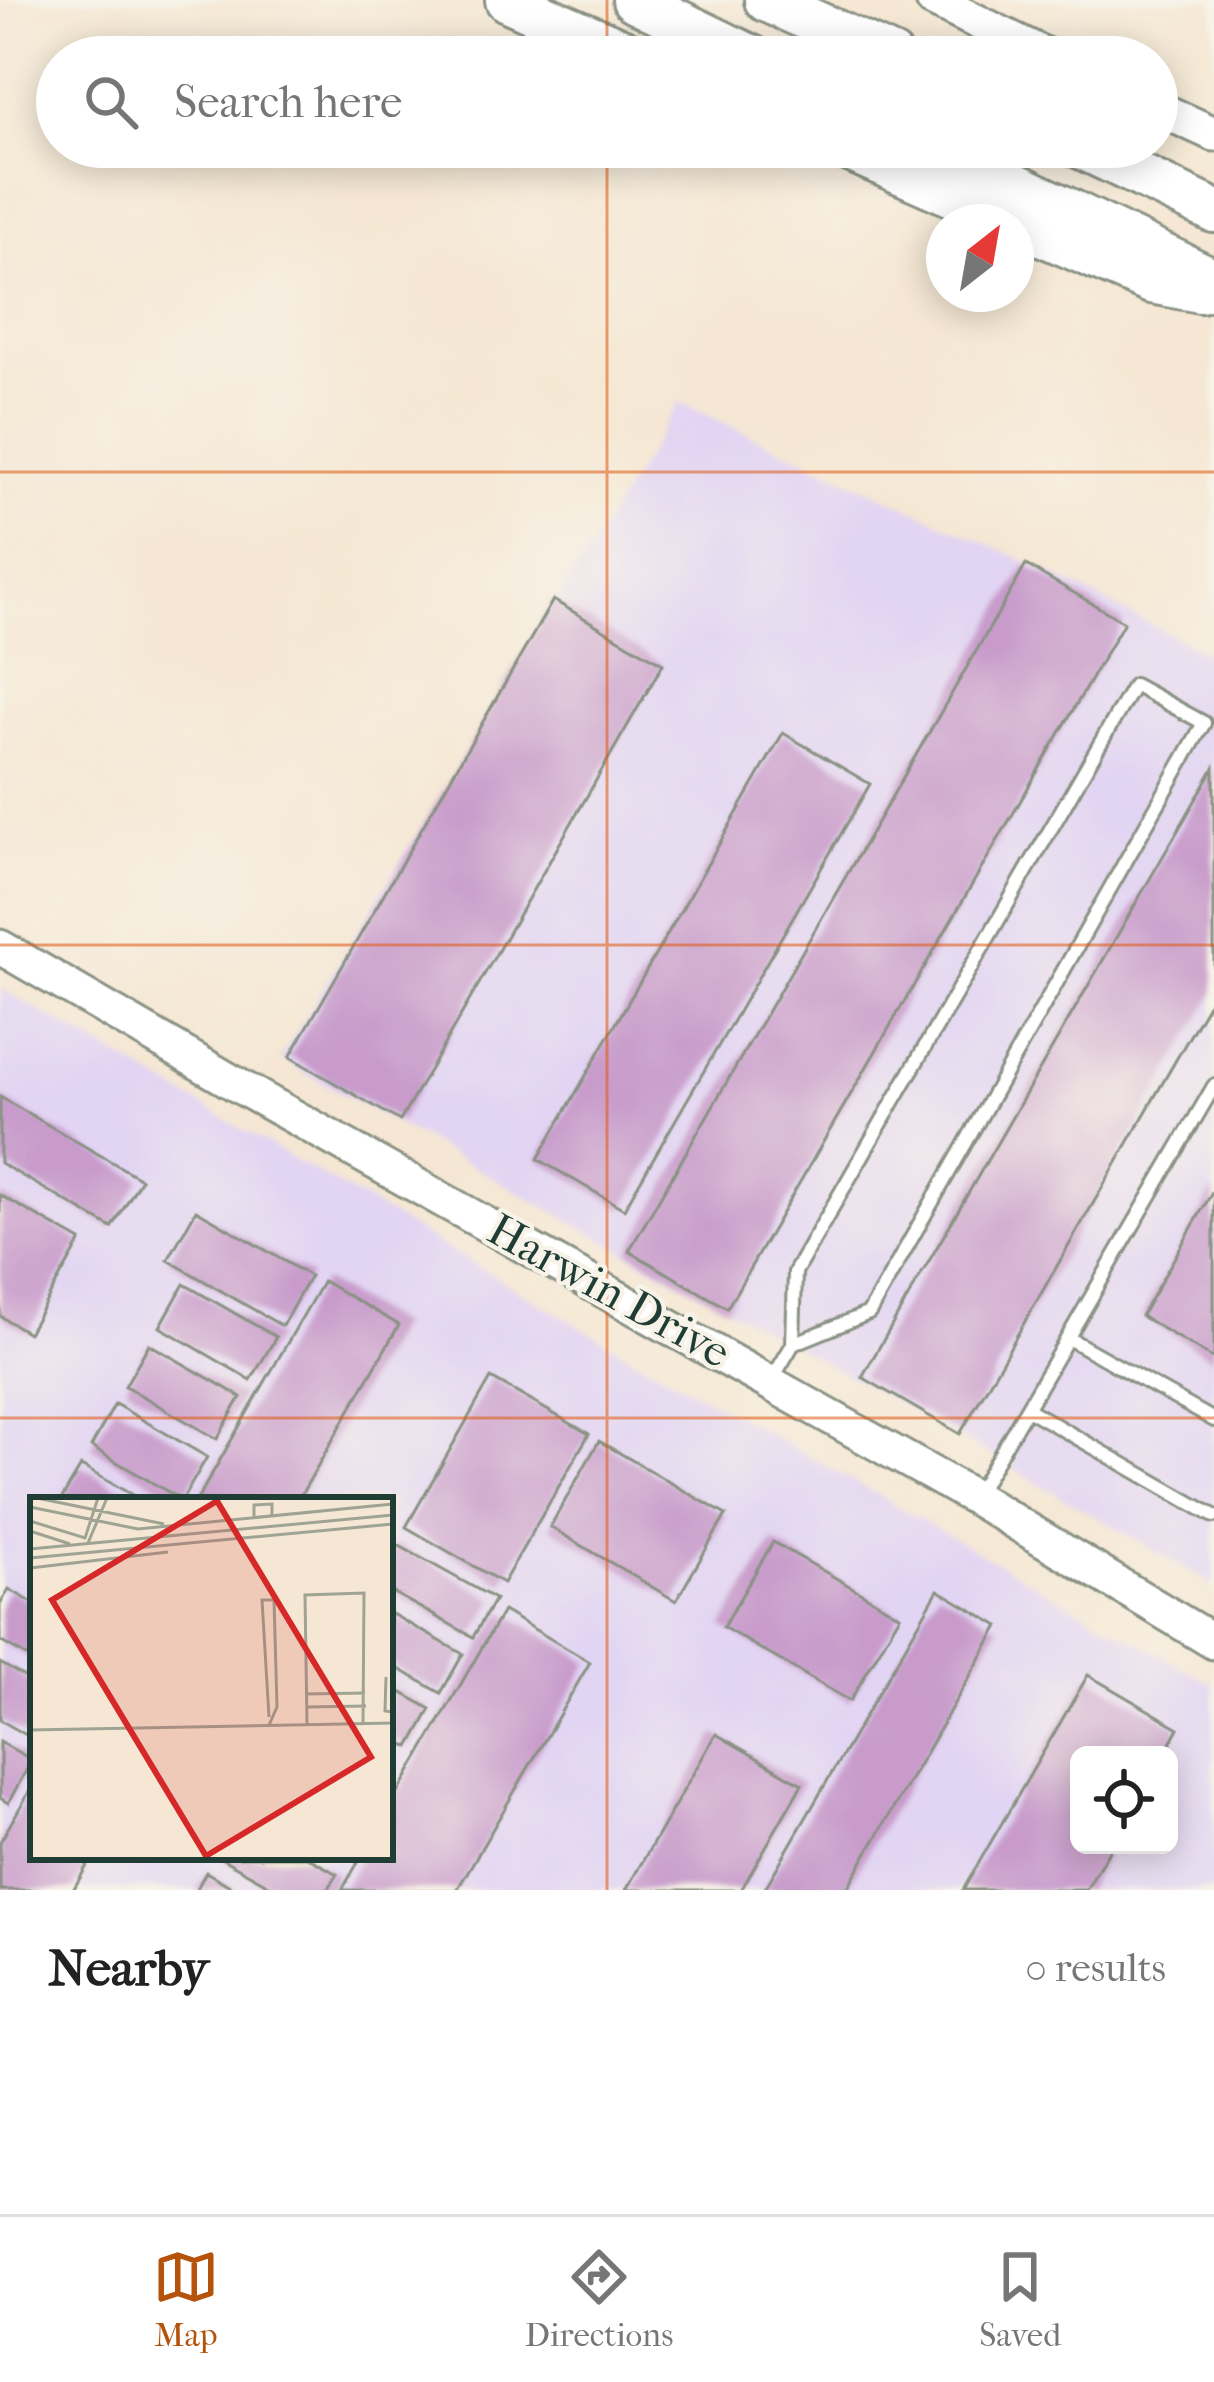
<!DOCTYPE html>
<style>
body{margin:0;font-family:"IM FELL French Canon",serif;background:#f2f2f2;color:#222}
.controls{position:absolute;right:36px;bottom:36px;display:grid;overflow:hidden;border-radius:18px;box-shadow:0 6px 30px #0003}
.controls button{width:108px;height:108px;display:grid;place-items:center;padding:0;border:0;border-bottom:3px solid #e0e0e0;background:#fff;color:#222;font:60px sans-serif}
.compass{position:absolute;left:926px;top:204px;width:108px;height:108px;border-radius:50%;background:#fff;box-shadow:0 6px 30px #0003;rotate:31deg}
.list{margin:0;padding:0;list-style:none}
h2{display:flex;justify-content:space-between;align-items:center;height:156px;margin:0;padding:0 48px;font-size:51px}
h2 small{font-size:39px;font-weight:400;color:#767676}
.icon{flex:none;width:66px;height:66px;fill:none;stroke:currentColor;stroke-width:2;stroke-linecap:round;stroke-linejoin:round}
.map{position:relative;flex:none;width:1214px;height:1890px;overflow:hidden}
.search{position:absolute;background:#fff;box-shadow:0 6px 30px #0003;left:36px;right:36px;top:36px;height:132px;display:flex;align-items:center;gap:30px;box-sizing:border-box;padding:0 42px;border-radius:66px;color:#767676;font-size:45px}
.sheet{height:324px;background:#fff}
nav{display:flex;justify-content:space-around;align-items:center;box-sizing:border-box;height:168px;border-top:3px solid #e0e0e0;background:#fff;font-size:33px;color:#767676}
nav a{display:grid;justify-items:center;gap:6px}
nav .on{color:#b45309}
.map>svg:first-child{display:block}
.built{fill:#e2d4f3;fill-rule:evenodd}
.building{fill:#c89bcb}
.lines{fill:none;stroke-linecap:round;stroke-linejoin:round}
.service-casing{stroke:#8a9284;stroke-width:18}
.secondary-casing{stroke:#8a9284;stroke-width:39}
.motorway-casing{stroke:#8a9284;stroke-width:48}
.service{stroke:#fff;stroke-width:12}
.secondary{stroke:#fff;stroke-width:33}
.motorway{stroke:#fff;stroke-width:42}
.grid{fill:none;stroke:#de580e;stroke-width:3;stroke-opacity:0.55}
.labels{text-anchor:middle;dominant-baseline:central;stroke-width:9;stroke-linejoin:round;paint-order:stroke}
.street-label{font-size:45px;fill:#1f3d34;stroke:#f7f3e8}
.inset-road{fill:none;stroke:#9fa393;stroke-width:3}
.view{fill:#d62828;fill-opacity:0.15;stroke:#d62828;stroke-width:6}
.inset-edge{fill:none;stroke:#1f3d34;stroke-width:6}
</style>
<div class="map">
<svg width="1214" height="1890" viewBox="0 0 1214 1890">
<rect width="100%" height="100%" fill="#f7f3e8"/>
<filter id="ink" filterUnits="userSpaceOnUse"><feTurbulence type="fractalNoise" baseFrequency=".00833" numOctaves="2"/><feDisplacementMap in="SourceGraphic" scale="24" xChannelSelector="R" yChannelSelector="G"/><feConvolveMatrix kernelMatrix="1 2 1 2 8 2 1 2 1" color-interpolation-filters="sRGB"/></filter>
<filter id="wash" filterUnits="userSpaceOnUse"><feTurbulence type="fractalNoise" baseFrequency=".004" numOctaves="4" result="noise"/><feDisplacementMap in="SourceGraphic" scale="48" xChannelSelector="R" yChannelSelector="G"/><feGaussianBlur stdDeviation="2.7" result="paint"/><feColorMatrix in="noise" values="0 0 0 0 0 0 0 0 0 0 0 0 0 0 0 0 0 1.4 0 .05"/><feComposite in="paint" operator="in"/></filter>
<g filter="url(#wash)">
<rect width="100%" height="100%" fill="#f5e7d3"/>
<g class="built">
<polygon points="679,402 1019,558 1214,657 1214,1585 962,1439 280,1059"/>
<path d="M0 988 636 1359 1214 1685V1890H0ZM33 1500H390V1857H33ZM1079 1755H1169V1845H1079Z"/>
</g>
<g id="blocks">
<g class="building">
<polygon points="1026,565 1124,622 727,1308 629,1251"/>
<polygon points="553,600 663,664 400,1121 290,1057"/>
<polygon points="783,733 870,784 624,1209 538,1159"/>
<polygon points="1214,768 1214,994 960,1434 862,1377"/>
<polygon points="0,1097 141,1179 112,1228 0,1163"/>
<polygon points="1214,1189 1214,1359 1141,1316"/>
<polygon points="0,1195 81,1241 28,1333 0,1316"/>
<polygon points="196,1210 310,1276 282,1326 168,1260"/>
<polygon points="323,1281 399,1325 298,1500 197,1500"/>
<polygon points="184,1284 276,1337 251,1380 160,1327"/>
<polygon points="149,1344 241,1397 217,1439 125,1386"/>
<polygon points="491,1378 589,1434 503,1583 406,1527"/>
<polygon points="115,1404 207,1457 182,1500 91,1447"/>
<polygon points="599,1441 726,1515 676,1601 550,1527"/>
<polygon points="81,1466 141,1500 61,1500"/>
<polygon points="773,1542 900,1615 850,1701 723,1627"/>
<polygon points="396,1544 495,1599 473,1637 390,1591 390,1555"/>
<polygon points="9,1589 33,1603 33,1660 0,1641 0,1605"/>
<polygon points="938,1590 999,1626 846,1890 764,1890"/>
<polygon points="503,1611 590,1662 457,1890 342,1890 361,1857 390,1857 390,1807"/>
<polygon points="390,1613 463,1654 441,1693 390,1664"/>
<polygon points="0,1663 33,1682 33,1739 0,1720"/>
<polygon points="1088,1675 1179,1728 1164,1755 1079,1755 1079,1845 1112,1845 1086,1890 963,1890"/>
<polygon points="390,1686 431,1709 410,1747 390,1736"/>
<polygon points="716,1734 802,1784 741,1890 626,1890"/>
<polygon points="0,1742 32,1760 8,1803 0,1798"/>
<polygon points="33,1785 33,1857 92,1857 73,1890 0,1890 0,1842"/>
<polygon points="219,1857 307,1857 337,1874 328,1890 278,1890"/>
<polygon points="206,1872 237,1890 196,1890"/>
</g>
</g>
</g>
<g filter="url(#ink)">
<use href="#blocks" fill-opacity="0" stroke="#8a9284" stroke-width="3"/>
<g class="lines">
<defs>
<g id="service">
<polyline points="1068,1338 1214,1420"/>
<polyline points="771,1381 793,1344 869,1313 1204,723 1134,685 795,1272 793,1344"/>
<polyline points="1027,1409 1214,1516"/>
<polyline points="975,1497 1214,1086"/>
</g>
<g id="secondary">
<polyline points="933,0 1049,57"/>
<polyline points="1157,108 1214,134"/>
<polyline points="0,947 239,1086 975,1498 1214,1642"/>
</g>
<g id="motorway">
<polyline points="507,0 637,57"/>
<polyline points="634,0 752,57"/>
<polyline points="766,0 892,57"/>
<polyline points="843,147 1014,222"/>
<polyline points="938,147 1214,280"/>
<polyline points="1081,147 1214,211"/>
<polyline points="1016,223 1151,282 1200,291"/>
</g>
</defs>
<use href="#service" class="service-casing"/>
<use href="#secondary" class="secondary-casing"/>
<use href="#motorway" class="motorway-casing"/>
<use href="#service" class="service"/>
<use href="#secondary" class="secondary"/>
<use href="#motorway" class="motorway"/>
</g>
</g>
<path class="grid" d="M607 0V57M607 147V1890M0 472H1214M0 945H1214M0 1418H1214"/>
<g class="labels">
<g class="street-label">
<text transform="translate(609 1291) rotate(29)">Harwin Drive</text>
</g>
</g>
<g transform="translate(30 1497)">
<rect width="363" height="363" fill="#f5e7d3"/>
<path class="inset-road" d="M7 1 134 27M0 10 108 32 363 7M224 20V8L242 7V18M0 24 55 41 68 1M0 34 40 47M58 46 77 1M0 52 363 18M0 61 363 27M0 71 138 55M356 180 355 214 363 215M276 197 335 196M276 210 336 209M239 220 232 103H244L247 210 239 228M277 227 275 98 334 96 333 227M0 233 363 226"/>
<path class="view" d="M187 4 341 260 176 359 22 103Z"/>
<rect width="363" height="363" class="inset-edge"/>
</g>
</svg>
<div class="controls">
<button><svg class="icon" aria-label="locate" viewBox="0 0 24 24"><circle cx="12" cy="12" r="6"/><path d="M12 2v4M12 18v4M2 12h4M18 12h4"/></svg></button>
</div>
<svg class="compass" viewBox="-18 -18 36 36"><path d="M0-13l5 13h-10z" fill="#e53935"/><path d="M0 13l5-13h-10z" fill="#767676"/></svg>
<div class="search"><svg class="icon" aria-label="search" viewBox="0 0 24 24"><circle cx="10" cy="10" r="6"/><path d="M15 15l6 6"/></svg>Search here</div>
</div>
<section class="sheet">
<h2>Nearby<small>0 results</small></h2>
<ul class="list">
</ul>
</section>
<nav>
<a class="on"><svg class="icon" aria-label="map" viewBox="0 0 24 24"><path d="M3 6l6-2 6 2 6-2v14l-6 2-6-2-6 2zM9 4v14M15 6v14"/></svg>Map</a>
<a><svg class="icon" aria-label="directions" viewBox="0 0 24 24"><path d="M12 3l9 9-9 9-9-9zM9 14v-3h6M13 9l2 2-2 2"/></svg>Directions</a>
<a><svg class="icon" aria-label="saved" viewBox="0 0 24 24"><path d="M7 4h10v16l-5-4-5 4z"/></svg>Saved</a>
</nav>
